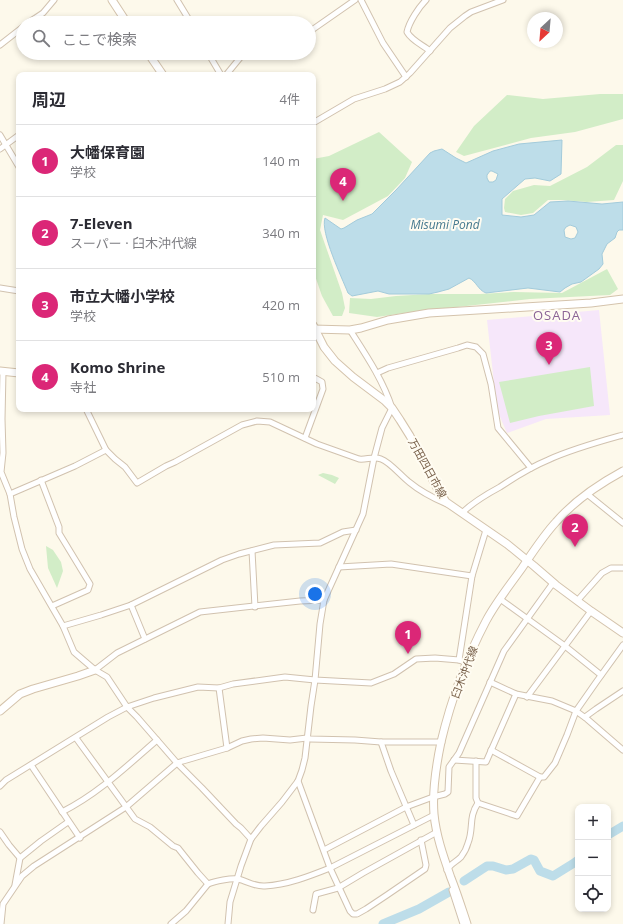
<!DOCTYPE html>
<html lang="ja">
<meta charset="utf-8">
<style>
body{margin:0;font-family:"Open Sans","Noto Sans JP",sans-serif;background:#f2f2f3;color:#2b2b33}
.controls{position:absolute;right:12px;bottom:12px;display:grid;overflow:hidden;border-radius:8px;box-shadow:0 2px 6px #0003}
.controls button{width:36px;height:36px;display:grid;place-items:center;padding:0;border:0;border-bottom:1px solid #e1e1e2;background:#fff;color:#2b2b33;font:20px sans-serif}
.compass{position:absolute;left:527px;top:12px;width:36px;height:36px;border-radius:50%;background:#fff;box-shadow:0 2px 6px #0003;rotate:206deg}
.you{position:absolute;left:315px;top:594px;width:14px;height:14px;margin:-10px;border:3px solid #fff;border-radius:50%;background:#1a73e8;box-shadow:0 0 0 6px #1a73e833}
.badge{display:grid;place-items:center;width:26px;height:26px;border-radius:50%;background:#db2777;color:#fff;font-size:13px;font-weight:700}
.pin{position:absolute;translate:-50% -33px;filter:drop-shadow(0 1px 2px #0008)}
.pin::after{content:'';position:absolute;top:21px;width:14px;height:12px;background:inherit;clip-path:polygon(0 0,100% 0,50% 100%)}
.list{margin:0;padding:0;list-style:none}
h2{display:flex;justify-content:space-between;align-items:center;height:52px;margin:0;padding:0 16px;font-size:17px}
h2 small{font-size:13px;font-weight:400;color:#7c7c81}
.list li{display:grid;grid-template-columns:26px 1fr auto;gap:12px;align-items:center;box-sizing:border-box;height:72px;padding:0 16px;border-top:1px solid #e1e1e2}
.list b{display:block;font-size:15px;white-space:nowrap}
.list p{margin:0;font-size:13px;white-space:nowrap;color:#7c7c81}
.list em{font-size:13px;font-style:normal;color:#7c7c81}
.icon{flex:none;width:22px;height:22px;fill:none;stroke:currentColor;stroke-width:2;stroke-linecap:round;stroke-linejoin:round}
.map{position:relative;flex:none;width:623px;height:924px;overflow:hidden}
.search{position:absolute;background:#fff;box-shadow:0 2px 6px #0003;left:16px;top:16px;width:300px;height:44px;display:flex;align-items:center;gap:10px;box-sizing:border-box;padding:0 14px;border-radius:22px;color:#7c7c81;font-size:15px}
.panel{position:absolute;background:#fff;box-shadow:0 2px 6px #0003;left:16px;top:72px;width:300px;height:340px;border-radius:8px}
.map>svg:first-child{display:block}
.education{fill:#f6e7fa}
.green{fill:#d2edc7}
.water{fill:#bddde9;stroke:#a3cbdb;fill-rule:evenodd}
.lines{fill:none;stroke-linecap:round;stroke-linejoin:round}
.river{stroke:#bddde9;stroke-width:9}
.street-casing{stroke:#d1c2af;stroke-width:7}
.secondary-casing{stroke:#d4c3ac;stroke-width:9}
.street{stroke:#fff;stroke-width:5}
.secondary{stroke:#fff;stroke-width:7}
.labels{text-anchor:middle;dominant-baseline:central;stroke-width:4;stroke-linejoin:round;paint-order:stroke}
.street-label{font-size:11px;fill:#7a624c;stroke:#fffcf2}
.water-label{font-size:12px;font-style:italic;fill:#44788e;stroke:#fffcf2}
.quarter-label{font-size:13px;letter-spacing:1px;fill:#8c6496;stroke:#fffcf2}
</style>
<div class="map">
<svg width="623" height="924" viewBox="0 0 623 924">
<rect width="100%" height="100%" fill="#fdf9eb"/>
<polygon class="education" points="599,310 610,415 546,419 507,433 497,410 487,320"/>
<g class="green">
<polygon points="600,94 623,94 623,119 575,132 531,138 464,156 456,152 474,126 507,95 543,99"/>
<polygon points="379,132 412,162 405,178 388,196 343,220 323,215 320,230 342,293 345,308 342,316 333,316 322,296 313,270 313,159 329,156"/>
<polygon points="616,145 623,145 623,181 614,200 587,202 562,200 548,200 533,213 521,215 505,212 504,208 505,199 513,191 534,185 550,186 587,167"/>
<polygon points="607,269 618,289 610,295 530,299 411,312 377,317 349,313 350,298 371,299 396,296 430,294 480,294 514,292 562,293"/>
<polygon points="590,367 594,406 539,416 510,423 499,382"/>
<polygon points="323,473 332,475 339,478 335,484 318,475"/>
<polygon points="46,546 53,550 61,562 63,571 57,588 48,568"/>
</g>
<path class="water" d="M562 140 561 174 550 181 535 178 525 179 502 199V215L521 217 534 215 550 202 568 201 602 204 623 202V230H619L617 232 615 238 607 244 602 254 603 264 599 269 581 282 572 284 565 288 560 292 528 288 486 293C478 290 476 281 469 278L449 289 438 292 429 294H389L378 291 352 296 348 293C342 278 320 232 325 218L341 229 344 228 357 220 372 214 396 190 430 153 434 151 442 149 456 158 466 163 493 151 519 144ZM490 171H492L498 174 496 180 493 182H489L487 178V175ZM570 225 576 227 578 232 575 238 571 239 565 237 564 230 566 227Z"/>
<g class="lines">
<g class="river">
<polyline points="608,835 623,826"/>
<polyline points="464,881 487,866 493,866 506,870 513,869 531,859 534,860 540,871 553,876 574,863 578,860"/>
<polyline points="383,924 419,909 449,892"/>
</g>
<defs>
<g id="street">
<polyline points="177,0 191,23"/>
<polyline points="361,0 383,43 406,77"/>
<path d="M426 0C419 7 409 22 407 32 412 41 423 45 430 51"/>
<polyline points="28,23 43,13 54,0"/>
<polyline points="309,32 355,0"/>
<polyline points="0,45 23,27"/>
<polyline points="208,53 221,75"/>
<polyline points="226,75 244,53"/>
<polyline points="313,123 354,99 385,89 400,82 410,73 450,28 465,16 471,12 503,0"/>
<polyline points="0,135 19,167"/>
<polyline points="0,149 19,135"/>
<polyline points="0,288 19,291"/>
<polyline points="3,372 2,419 3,453 1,472 10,494 14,517 22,549 30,569 63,626 74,652 95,670 107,677 127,707 137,717 177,763 202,788 236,824 241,828 251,839"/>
<polyline points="377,373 388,368 458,348 467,345 476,347 483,354 491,384 498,428 531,468"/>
<path d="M86 409 106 450 115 459 125 467 137 483 166 466 175 462 242 425 257 421 270 422 317 444 359 459C366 460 374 456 381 459 390 462 401 476 409 482 421 492 433 498 447 504"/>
<polyline points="305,438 323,389 322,382 313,377"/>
<polyline points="41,480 59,527 59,533 90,584 88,590 52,606"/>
<polyline points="10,494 75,466 106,450"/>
<polyline points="587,494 623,523"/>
<path d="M462 513C473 502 487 494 500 487 515 477 531 467 548 460 572 449 598 442 623 435"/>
<polyline points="252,551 255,607"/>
<polyline points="339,567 391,564 472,576"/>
<polyline points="500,599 565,646 601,675"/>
<polyline points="577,601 602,573 611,568 623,568"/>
<polyline points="131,605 145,639"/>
<polyline points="63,626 101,615 131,605 222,560 239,554 274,545 320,543 343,532 356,530"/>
<polyline points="459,660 472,576 486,530"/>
<polyline points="95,670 117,653 200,612 300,601 324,600"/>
<polyline points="490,682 516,694 552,701 576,711 587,719 623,750"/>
<polyline points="219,688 227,748"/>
<polyline points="527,697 591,611"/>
<polyline points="585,717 596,709 623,691"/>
<path d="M76 738 135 819 150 827 173 846 178 848 198 873 208 884C215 881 231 878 238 879 247 881 255 887 265 886 287 885 310 876 330 868L434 815"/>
<polyline points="381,742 391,771 414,825"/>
<polyline points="491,750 540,777 544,777 555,763 567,735 576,711 597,681 623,645"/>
<polyline points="454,760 486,762 516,694"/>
<polyline points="476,761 476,798 478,803 517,816 540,777"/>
<polyline points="31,765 80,838"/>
<polyline points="298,781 330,868 350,911 353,914 357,914 366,909 387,895 425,869 426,865 421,840"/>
<polyline points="0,786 6,780 108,717 127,707 154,698 198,687 219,688 233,684 285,677 315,680 371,683 394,674 416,659 435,658 459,660 467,663"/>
<path d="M62 812C98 794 127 766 157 740"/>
<polyline points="0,832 9,845 20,858"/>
<polyline points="324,850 406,807 433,797 445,794 448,792 449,767 459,753 504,651 553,583"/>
<path d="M447 870C450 864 456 862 461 857 464 853 467 847 468 843 474 828 468 818 478 803"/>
<polyline points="15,885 20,858 41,841 68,822"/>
<polyline points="452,890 463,924"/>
<polyline points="313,910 316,894 338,888 363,873 437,832"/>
<polyline points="1,924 3,904 22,876 34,866 126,807 177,763 183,761 227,748 242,741 251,739 263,738 290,740 307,738 310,739 355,740 381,742 442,742"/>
<polyline points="171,924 186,911 208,884"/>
<path d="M228 924 230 902 241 866 251 839 261 826 282 802 298 781 302 770 305 758 311 706 315 680 320 624 324 600 363 514 374 458 382 428 392 408C383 380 366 355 350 330"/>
</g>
<g id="secondary">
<polyline points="112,0 127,23"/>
<polyline points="148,53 163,75"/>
<polyline points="313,325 324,347 335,361 353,377 385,401 392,408 400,420 410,436 436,486 446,502 507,544 534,566 556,585 591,611 623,633"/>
<polyline points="313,329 350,330 361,328 388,320 429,313 591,303 623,299"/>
<polyline points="0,371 19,373"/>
<polyline points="0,711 20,694 33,689 78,676 95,670"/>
<path d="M467 924C462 909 457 893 451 878 444 858 436 836 434 814 432 790 436 766 441 742 451 700 466 659 486 621 496 602 510 585 522 568 533 552 543 536 556 522 574 501 599 484 623 471"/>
</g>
</defs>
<use href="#street" class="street-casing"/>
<use href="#secondary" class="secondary-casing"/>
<use href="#street" class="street"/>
<use href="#secondary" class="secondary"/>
</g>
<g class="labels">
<g class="street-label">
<text transform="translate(428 468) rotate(61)">万田四日市線</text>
<text transform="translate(464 672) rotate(-69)">臼木沖代線</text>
</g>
<g class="water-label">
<text x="445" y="224">Misumi Pond</text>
</g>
<g class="quarter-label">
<text x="557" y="315">OSADA</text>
</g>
</g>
</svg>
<div class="controls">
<button>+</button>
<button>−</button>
<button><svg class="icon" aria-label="locate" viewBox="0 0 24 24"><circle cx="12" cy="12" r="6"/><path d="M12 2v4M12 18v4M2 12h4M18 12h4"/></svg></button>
</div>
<svg class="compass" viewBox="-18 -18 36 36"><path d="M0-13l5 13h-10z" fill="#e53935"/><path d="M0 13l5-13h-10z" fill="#7c7c81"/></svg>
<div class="you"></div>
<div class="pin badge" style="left:408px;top:654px">1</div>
<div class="pin badge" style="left:575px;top:547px">2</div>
<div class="pin badge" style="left:549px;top:365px">3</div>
<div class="pin badge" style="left:343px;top:201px">4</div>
<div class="search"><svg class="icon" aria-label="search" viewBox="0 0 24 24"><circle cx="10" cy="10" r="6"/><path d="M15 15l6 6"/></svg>ここで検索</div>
<section class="panel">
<h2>周辺<small>4件</small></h2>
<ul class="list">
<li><span class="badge">1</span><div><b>大幡保育園</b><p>学校</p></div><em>140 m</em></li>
<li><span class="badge">2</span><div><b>7-Eleven</b><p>スーパー · 臼木沖代線</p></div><em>340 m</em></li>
<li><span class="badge">3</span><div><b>市立大幡小学校</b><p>学校</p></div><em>420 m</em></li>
<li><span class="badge">4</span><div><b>Komo Shrine</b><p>寺社</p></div><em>510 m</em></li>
</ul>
</section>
</div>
